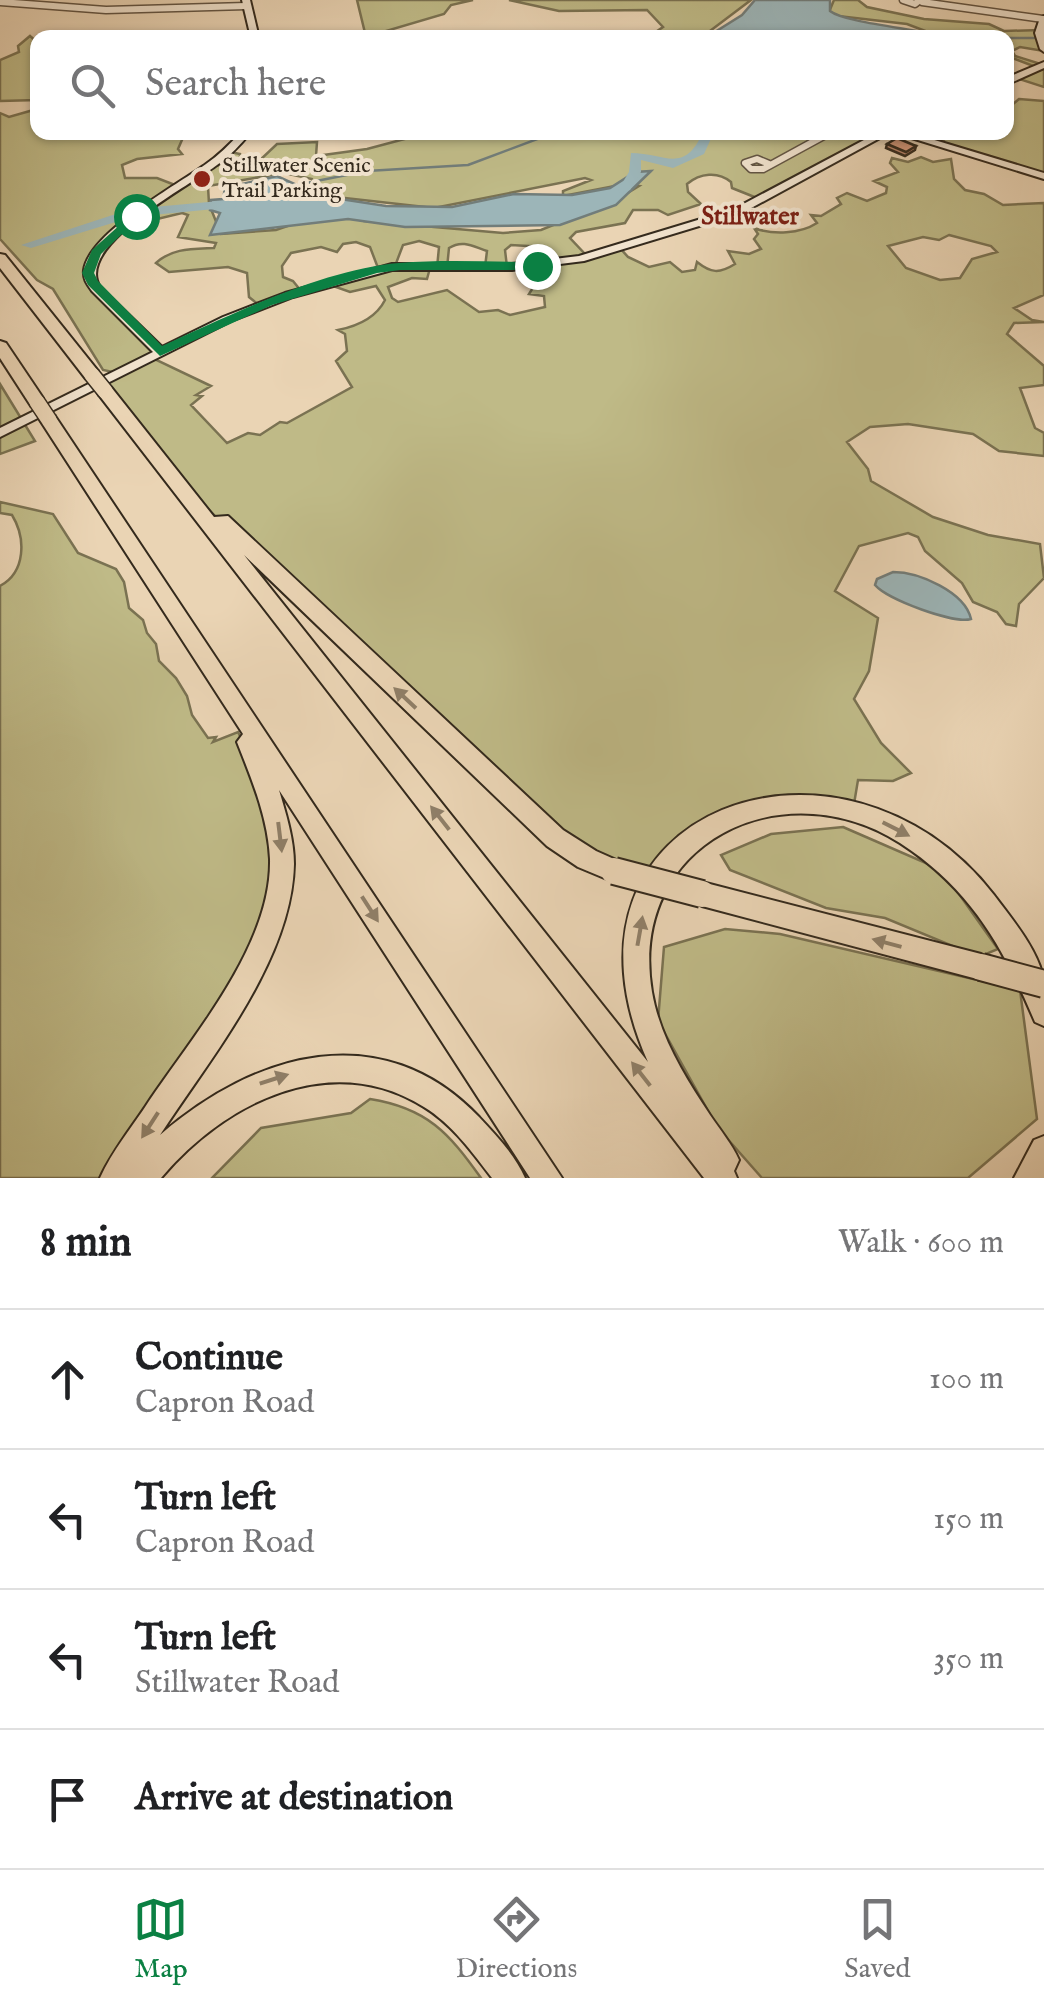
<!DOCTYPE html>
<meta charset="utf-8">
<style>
body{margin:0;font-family:"IM FELL English",serif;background:#f6f6f6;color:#202124}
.stop{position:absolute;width:30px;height:30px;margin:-22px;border:8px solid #0b8043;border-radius:50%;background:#fff}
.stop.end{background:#0b8043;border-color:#fff;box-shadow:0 2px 10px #0008}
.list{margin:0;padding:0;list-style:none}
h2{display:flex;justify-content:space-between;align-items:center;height:130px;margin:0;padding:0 40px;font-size:42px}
h2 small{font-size:32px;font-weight:400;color:#757577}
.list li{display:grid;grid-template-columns:65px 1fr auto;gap:30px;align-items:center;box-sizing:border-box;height:140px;padding:0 40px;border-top:2px solid #e0e0e0}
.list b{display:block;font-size:38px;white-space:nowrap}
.list p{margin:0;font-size:32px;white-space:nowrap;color:#757577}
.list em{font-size:32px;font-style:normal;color:#757577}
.icon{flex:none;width:55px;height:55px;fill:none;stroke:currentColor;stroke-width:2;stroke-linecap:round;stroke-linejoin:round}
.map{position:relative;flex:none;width:1044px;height:1178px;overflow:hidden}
.search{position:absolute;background:#fff;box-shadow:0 2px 8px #0004;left:30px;right:30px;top:30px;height:110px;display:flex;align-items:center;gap:25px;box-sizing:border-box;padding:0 35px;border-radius:20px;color:#757577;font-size:38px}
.sheet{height:690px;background:#fff}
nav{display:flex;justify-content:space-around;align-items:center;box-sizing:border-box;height:140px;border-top:2px solid #e0e0e0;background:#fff;font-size:28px;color:#757577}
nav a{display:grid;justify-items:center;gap:5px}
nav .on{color:#0b8043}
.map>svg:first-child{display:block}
.green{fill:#bfba87;stroke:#7a7252;stroke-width:2.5;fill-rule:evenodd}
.water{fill:#9cb5b8;stroke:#727d7a;stroke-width:2.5}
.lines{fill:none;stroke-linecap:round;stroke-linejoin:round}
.stream{stroke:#727d7a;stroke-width:2.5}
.river{fill:#9cb5b8;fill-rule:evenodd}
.street-casing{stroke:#625443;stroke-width:9}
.secondary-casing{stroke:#342a1d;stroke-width:4}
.highway-casing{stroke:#342a1d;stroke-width:4}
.street{stroke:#f1e3ce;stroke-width:6}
.secondary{fill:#f1e3ce;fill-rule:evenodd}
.highway{fill:#ead4b4;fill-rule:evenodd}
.highway-bridge-far1-casing{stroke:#342a1d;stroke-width:18;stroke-linecap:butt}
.highway-bridge-casing{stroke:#342a1d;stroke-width:30;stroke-linecap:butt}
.highway-bridge-far1{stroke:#ead4b4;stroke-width:15}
.highway-bridge{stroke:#ead4b4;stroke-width:26}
.wall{fill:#b58269;stroke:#342a1d;stroke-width:2.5}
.building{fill:#d2977a;stroke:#342a1d;stroke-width:2.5}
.oneway{fill:#8f7f68}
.route{fill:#0b8043}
.poi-dot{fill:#8f2418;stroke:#f1e3ce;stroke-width:4}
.labels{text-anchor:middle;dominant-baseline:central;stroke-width:8;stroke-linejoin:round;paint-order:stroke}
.far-poi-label{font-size:22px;fill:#342a1d;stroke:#f1e3ce;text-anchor:start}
.far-neighbourhood-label{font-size:25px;font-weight:bold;fill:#7a1f14;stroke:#f1e3ce}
</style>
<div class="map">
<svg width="1044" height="1178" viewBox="0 0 1044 1178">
<rect width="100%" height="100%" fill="#ead4b4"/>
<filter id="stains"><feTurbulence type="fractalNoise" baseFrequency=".002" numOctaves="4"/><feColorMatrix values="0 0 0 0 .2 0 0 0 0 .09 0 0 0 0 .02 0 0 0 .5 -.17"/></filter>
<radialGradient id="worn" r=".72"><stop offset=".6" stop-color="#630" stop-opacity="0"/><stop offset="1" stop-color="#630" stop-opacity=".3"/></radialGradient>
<g class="green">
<polygon points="357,0 473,0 451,5 444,14 366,37"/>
<polygon points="509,0 751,0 702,37 647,38 663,27 647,10 559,11"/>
<polygon points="834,0 858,0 867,7 924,19 989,24 1004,31 1040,30 1044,51 1020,47 1012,51 1015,56 1044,65 1044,87 1016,78 1036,67 1007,56 1006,38 941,37 907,24 838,16 829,12"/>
<polygon points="30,36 37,42 37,100 0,101 0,60 19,52 18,46"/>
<polygon points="1019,99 1044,101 1044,176 939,144 952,133 1006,132 1007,109"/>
<path d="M37 109 38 132 185 133 178 149 182 154 137 159 122 165 125 178H157L175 185 226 151 240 154V161L257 163 277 144 317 142 316 156 367 149 427 133H871L880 136 762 200 732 188 731 182C718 171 700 173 687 184L688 192 701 204 668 215 658 210H633L625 223 576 232 570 238 587 256 619 247 628 257 649 267 670 262 682 272 695 270 697 262C711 273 719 274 735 264L728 251 749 254 761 249 754 239 758 234 754 228C773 235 800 234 817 223L811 215 821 216 841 204 837 198 847 193 867 201 886 193 887 187 874 181 898 172 890 163 892 158 908 162 921 157 933 162 951 159 954 179 965 190 984 194 1003 205 1044 203V295L1014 308 1032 320 1044 322 1014 323 1007 334 1044 366V385L1020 388 1035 428 1044 433V456L999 451 973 434 908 424 870 427 847 442 868 469 871 481 933 517 988 535 1040 544 1044 578 1019 604 1016 626 1006 624 997 612 973 602 962 583 925 551 918 537 908 533 859 546 835 591 878 618 869 671 854 699 881 743 911 773 893 781 858 780 853 810 747 808 654 880 597 865 256 558 176 476 100 384 118 373 103 370 53 289 37 280 0 239V113L9 117ZM284 173 312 179 318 195 434 208 585 178 591 180 563 191V196L625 184 639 186 618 199 541 230 503 233 411 225 364 221 328 212 276 230 221 234 209 204 208 186ZM182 213 188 215 178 237 216 243 214 248C192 249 172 248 156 263L169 272 228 267 247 273 249 297 260 306 301 291 293 281 283 277 282 266 291 253 321 247 337 252 343 244 356 242 370 247 378 268 331 282 333 286 350 292 376 286 385 300C376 318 358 326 338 330L345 334 347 351 336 361 352 387 287 423 280 422 260 435 248 433 227 443 191 405 202 396 196 395 211 386 150 357 154 353 90 277 98 251 135 219 149 221ZM949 235 991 246 997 252 972 259 960 278 940 280 906 268 888 246 923 237 939 240ZM419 241 439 247 437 268H447L449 248C463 239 474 247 487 251L485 267H507L505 250 511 245 545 247 553 263 552 282 534 286 529 294 544 296 545 307 510 315 498 310 479 312 447 290 398 302 392 298 388 287 412 278 427 279 430 268 395 266 403 245Z"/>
<polygon points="0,384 35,441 0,454"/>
<path d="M0 502 53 514 78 553 116 569 124 582 129 608 143 620 147 633 156 644 159 661 176 678 187 696 192 715 208 738 216 737 213 742 238 732 274 806 277 909 109 1178H0V586C26 572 26 538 12 515L0 513Z"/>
<polygon points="843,827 942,870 998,949 979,957 885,918 826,908 730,870 721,855 771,834"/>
<polygon points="725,929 780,934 1020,990 1037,1119 968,1178 762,1178 717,1127 658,1021 664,947"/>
<path d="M370 1099C427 1108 449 1133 481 1178H212L261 1128 351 1113Z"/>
</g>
<g class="water">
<path d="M755 0H830V11C845 23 919 29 946 37H707L742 15Z"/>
<polygon points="651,171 616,205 560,225 405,227 348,219 210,235 220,213 210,210 211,200 223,199 225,188 277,176 321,196 386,206 452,207 514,194 572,195 610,188 635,172"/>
<path d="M893 572C919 572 965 592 971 619 954 624 888 600 875 585L877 579Z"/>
</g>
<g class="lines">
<g class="stream">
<polyline points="967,38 999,38"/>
<polyline points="1006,38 1036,38"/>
<polyline points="291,186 367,171 468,165 556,132"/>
</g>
<g class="river">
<path d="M703 132H714L704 154 673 168 641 160V172L630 190 620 193 618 190 629 172 631 153C665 153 684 175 703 132Z"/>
<polygon points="231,200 237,204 235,207 132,217 31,248 21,245 131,209"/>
</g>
<defs>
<g id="street">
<polyline points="903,0 915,4 920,0"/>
<polyline points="0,2 106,10 246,6"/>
<polyline points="922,2 1043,19"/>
<polyline points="769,164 757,159 745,163 751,169 763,169 831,132"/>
</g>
<g id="secondary">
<polygon points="242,0 250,0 259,38 251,38"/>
<polygon points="1044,16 1044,52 1040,49 1035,33 1040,18"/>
<polygon points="1044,62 1044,68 1006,85 1006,78"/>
<path d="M241 132H251C241 144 230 156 217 165 191 185 73 246 100 287L162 347 223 317 285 293 392 264H512L579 256 734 209 879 132H891L742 213 584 261 512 270H392L293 297 231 321 0 437V428L153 352 92 291C87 284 83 279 84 270 89 233 177 185 206 164 219 155 230 144 241 132Z"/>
<polygon points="892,132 908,132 1044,173 1044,179"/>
</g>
<g id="highway">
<polygon points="0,254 5,255 98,371 98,379 86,379 0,268"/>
<polygon points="0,341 6,343 43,398 43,406 31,406 0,358"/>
<path d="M105 386 111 387 214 517 228 516 563 830 596 851 623 863 626 871 623 879 614 882 578 867 547 846 244 555 648 1062C534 807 844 701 994 895 1012 919 1039 951 1044 981 1044 995 1044 1012 1044 1026L1035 1022C1003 947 971 889 900 843 782 768 627 843 652 992 660 1038 685 1077 710 1115 720 1130 732 1144 739 1160L734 1171 737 1178H704L99 395 97 391Z"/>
<path d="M49 414 55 416 562 1178H530L279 790C286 814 294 839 294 864 292 960 211 1057 160 1135 254 1053 382 1015 479 1117 496 1135 515 1155 525 1178H492C472 1152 452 1124 424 1107 331 1048 224 1103 161 1178H100C112 1151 133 1126 149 1101 195 1033 272 944 270 859 268 818 252 780 237 742L243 734 40 420Z"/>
<polygon points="702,882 981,954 990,958 994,967 990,976 981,980 702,906 693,902 690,894 693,886"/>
<polygon points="1044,1136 1044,1178 1014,1178 1034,1140"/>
</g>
</defs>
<use href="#street" class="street-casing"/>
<use href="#secondary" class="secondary-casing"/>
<use href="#highway" class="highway-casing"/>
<use href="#street" class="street"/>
<use href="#secondary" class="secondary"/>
<use href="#highway" class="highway"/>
<defs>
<g id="highway-bridge-far1">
<polyline points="92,375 105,391"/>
<polyline points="37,402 49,420"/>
</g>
<g id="highway-bridge">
<polyline points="614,871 702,894"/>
<polyline points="981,967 1044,984"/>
</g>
</defs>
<use href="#highway-bridge-far1" class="highway-bridge-far1-casing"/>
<use href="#highway-bridge" class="highway-bridge-casing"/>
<use href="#highway-bridge-far1" class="highway-bridge-far1"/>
<use href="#highway-bridge" class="highway-bridge"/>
</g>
<polygon class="wall" points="887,144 916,146 915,150 905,156 886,148"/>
<polygon class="building" points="897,138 916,146 906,152 887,144"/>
<defs><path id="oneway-solid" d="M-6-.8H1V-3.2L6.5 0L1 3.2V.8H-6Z" transform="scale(2.5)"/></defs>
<g class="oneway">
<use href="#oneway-solid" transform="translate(405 698) rotate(-137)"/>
<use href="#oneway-solid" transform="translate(440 818) rotate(-128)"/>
<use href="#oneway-solid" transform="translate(896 829) rotate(27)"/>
<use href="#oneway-solid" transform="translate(280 837) rotate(83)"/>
<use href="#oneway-solid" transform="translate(370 909) rotate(57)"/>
<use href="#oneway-solid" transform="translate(640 931) rotate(-80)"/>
<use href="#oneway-solid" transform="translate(887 943) rotate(-165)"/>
<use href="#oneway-solid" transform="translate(641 1074) rotate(-128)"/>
<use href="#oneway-solid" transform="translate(274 1079) rotate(-18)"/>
<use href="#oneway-solid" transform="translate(150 1125) rotate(123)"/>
</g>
<path class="route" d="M132 214 141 216 101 254 94 273 98 281 162 346C230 315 324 269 399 263 445 259 492 262 537 262L543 266 537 270H400L377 273 272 305 160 356 88 285 82 273 92 250Z"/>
<circle class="poi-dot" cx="202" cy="179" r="10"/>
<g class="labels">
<g class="far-poi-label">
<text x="222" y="166">Stillwater Scenic<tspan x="222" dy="25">Trail Parking</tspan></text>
</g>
<g class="far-neighbourhood-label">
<text x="750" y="217">Stillwater</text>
</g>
</g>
<rect width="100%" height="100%" filter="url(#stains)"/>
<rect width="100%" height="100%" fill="url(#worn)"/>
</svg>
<div class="stop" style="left:136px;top:216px"></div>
<div class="stop end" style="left:537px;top:266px"></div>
<div class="search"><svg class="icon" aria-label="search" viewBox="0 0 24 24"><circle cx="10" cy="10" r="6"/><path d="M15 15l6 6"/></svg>Search here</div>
</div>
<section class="sheet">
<h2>8 min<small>Walk · 600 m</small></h2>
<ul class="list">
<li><svg class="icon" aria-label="ahead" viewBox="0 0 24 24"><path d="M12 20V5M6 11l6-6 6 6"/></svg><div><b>Continue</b><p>Capron Road</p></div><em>100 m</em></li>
<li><svg class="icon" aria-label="left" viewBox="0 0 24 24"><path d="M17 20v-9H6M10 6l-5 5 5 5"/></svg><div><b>Turn left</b><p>Capron Road</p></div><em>150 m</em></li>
<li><svg class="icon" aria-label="left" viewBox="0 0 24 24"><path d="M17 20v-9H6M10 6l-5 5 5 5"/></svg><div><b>Turn left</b><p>Stillwater Road</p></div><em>350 m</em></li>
<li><svg class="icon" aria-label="arrive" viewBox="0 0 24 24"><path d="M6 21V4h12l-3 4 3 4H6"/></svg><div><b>Arrive at destination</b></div></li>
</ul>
</section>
<nav>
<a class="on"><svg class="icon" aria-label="map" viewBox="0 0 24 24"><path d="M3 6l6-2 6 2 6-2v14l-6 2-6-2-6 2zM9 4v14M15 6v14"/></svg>Map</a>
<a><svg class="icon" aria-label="directions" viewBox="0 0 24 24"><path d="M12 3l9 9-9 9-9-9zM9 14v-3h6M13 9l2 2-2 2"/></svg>Directions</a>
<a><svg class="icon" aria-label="saved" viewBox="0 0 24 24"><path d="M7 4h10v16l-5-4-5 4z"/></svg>Saved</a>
</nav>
